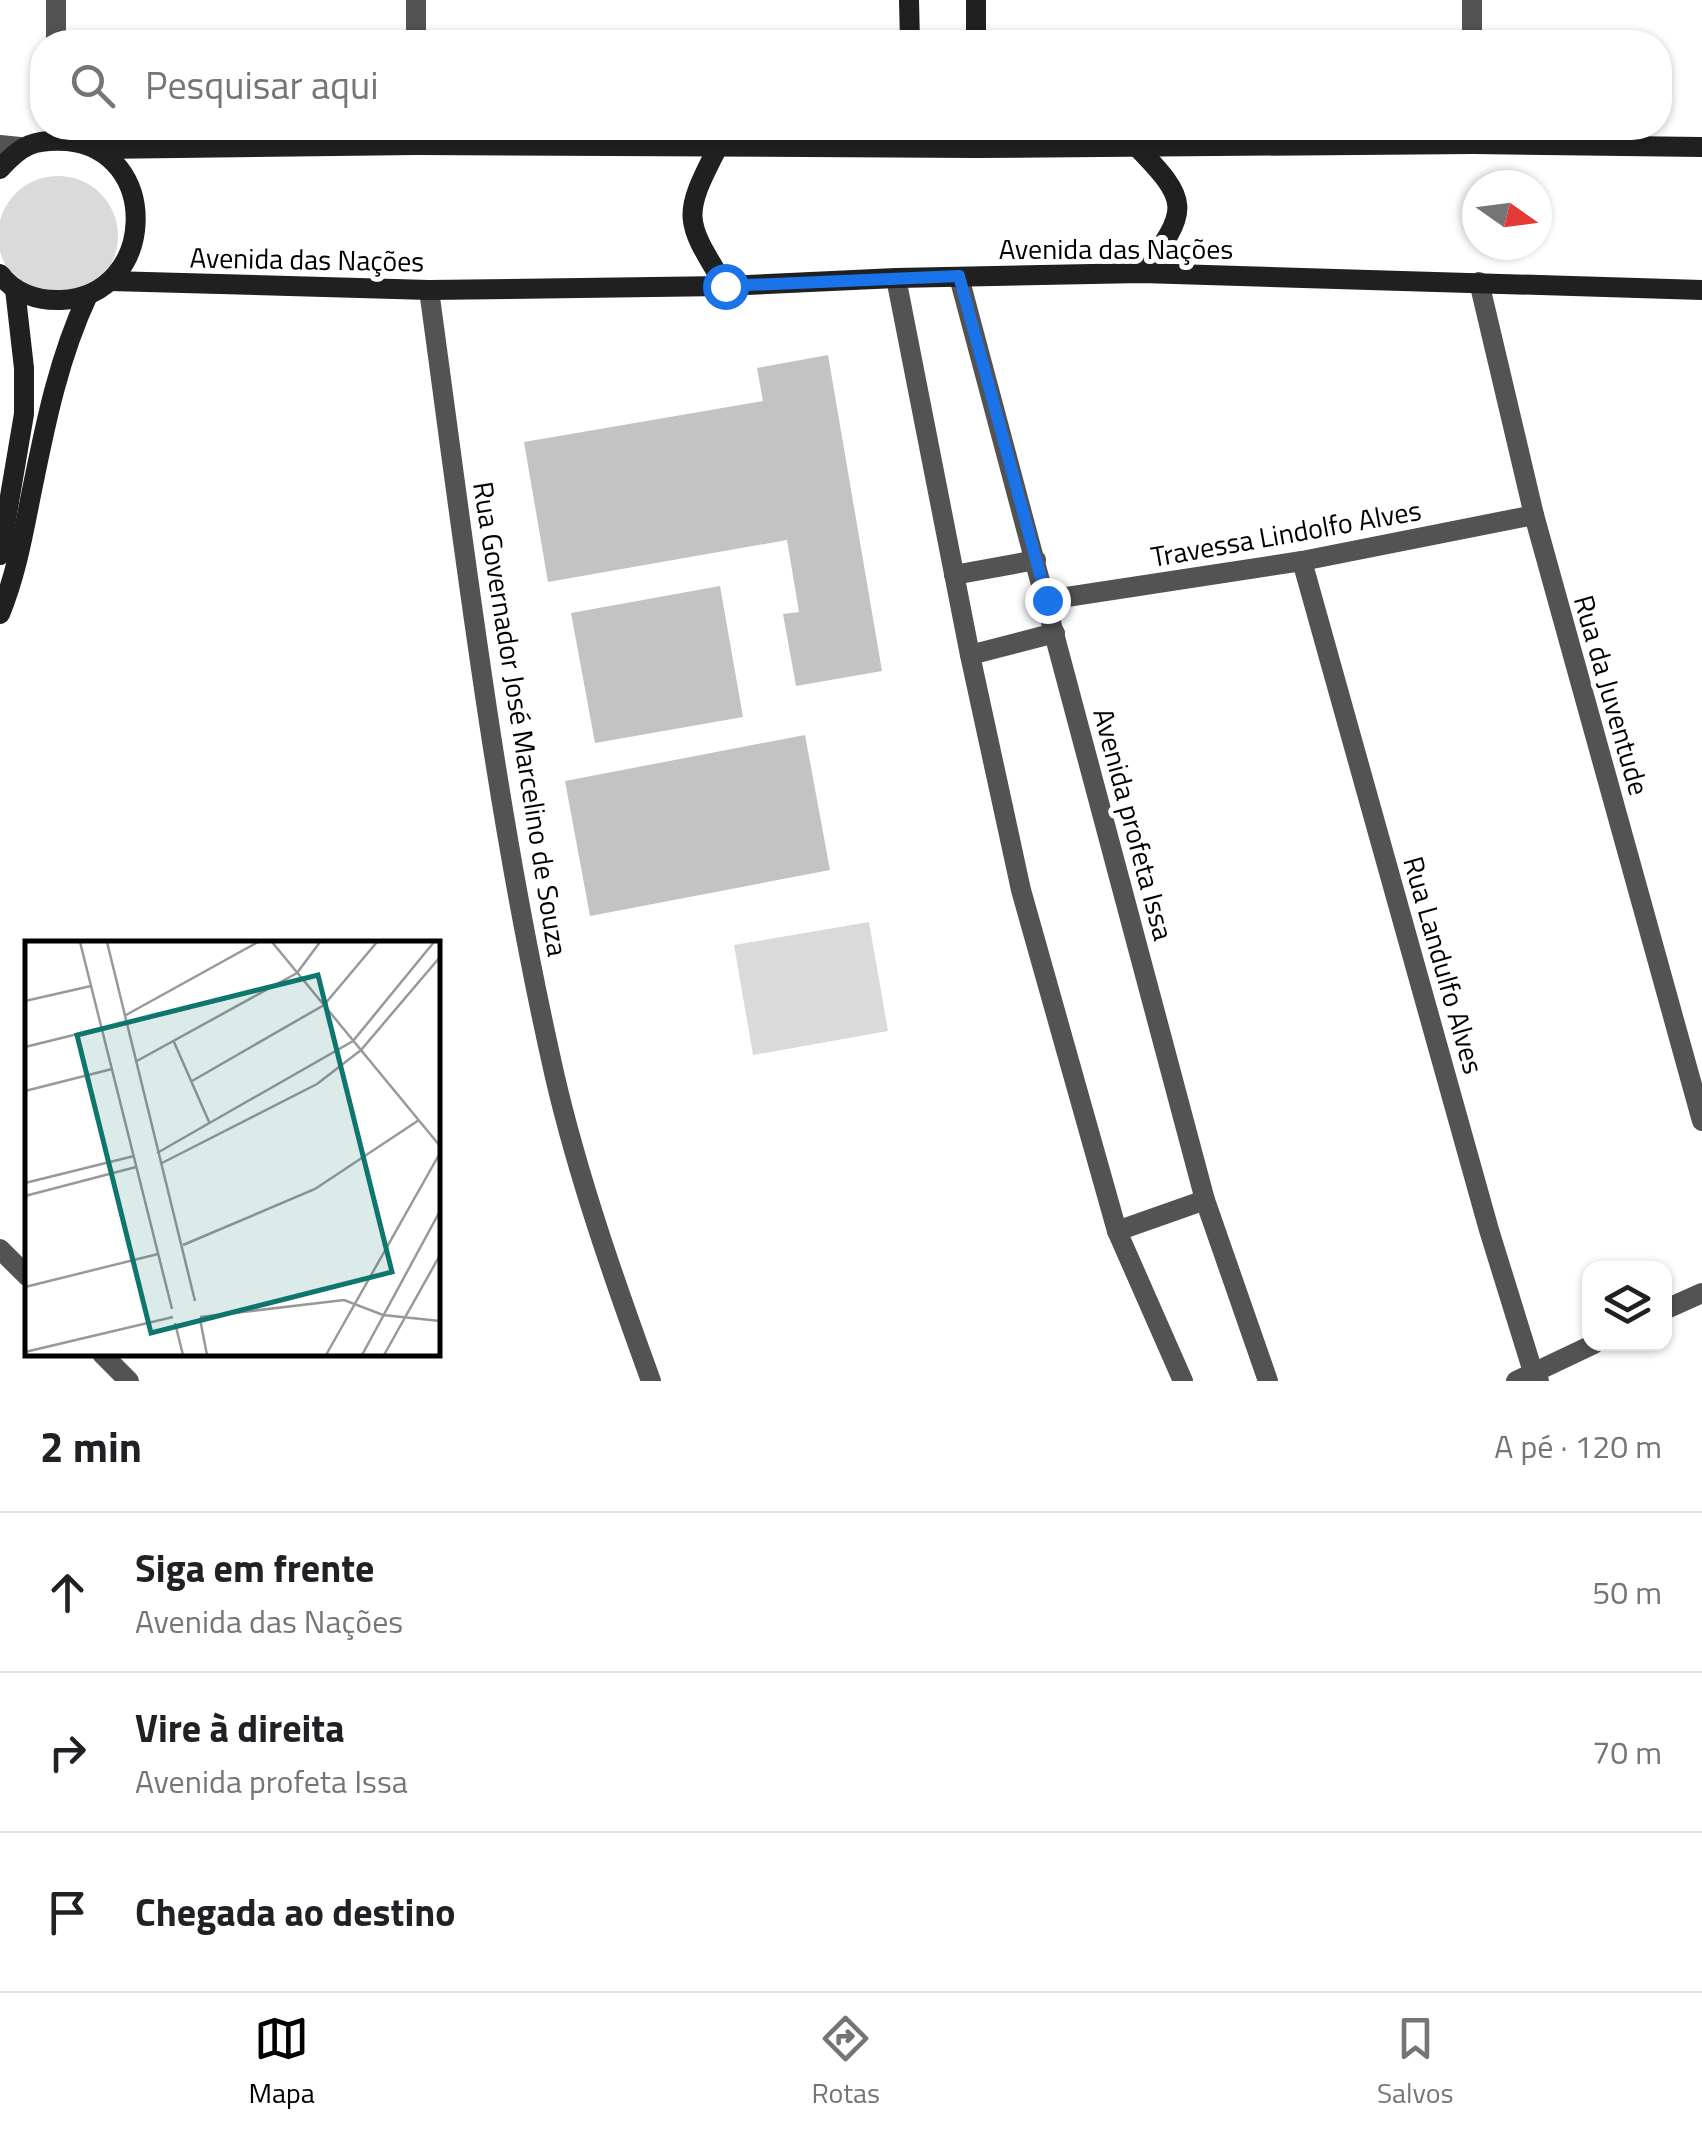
<!DOCTYPE html>
<html lang="pt">
<meta charset="utf-8">
<style>
body{margin:0;font-family:"Titillium Web",sans-serif;background:#f6f6f6;color:#202124}
.controls{position:absolute;right:30px;bottom:30px;display:grid;overflow:hidden;border-radius:20px;box-shadow:0 2px 8px #0004}
.controls button{width:90px;height:90px;display:grid;place-items:center;padding:0;border:0;border-bottom:2px solid #e0e0e0;background:#fff;color:#202124;font:50px sans-serif}
.compass{position:absolute;left:1462px;top:170px;width:90px;height:90px;border-radius:50%;background:#fff;box-shadow:0 2px 8px #0004;rotate:104deg}
.stop{position:absolute;width:30px;height:30px;margin:-22px;border:8px solid #1a73e8;border-radius:50%;background:#fff}
.stop.end{background:#1a73e8;border-color:#fff;box-shadow:0 2px 10px #0008}
.list{margin:0;padding:0;list-style:none}
h2{display:flex;justify-content:space-between;align-items:center;height:130px;margin:0;padding:0 40px;font-size:42px}
h2 small{font-size:32px;font-weight:400;color:#757577}
.list li{display:grid;grid-template-columns:65px 1fr auto;gap:30px;align-items:center;box-sizing:border-box;height:160px;padding:0 40px;border-top:2px solid #e0e0e0}
.list b{display:block;font-size:38px;white-space:nowrap}
.list p{margin:0;font-size:32px;white-space:nowrap;color:#757577}
.list em{font-size:32px;font-style:normal;color:#757577}
.icon{flex:none;width:55px;height:55px;fill:none;stroke:currentColor;stroke-width:2;stroke-linecap:round;stroke-linejoin:round}
.map{position:relative;flex:none;width:1702px;height:1381px;overflow:hidden}
.search{position:absolute;background:#fff;box-shadow:0 2px 8px #0004;left:30px;right:30px;top:30px;height:110px;display:flex;align-items:center;gap:25px;box-sizing:border-box;padding:0 35px;border-radius:40px;color:#757577;font-size:38px}
.sheet{height:610px;background:#fff}
nav{display:flex;justify-content:space-around;align-items:center;box-sizing:border-box;height:140px;border-top:2px solid #e0e0e0;background:#fff;font-size:28px;color:#757577}
nav a{display:grid;justify-items:center;gap:5px}
nav .on{color:#000}
.map>svg:first-child{display:block}
.green{fill:#dadada}
.building{fill:#c3c3c3}
.lines{fill:none;stroke-linecap:round;stroke-linejoin:round}
.street{stroke:#535353;stroke-width:20}
.secondary{stroke:#202020;stroke-width:20}
.route{stroke:#1a73e8;stroke-width:12}
.labels{text-anchor:middle;dominant-baseline:central;stroke-width:10;stroke-linejoin:round;paint-order:stroke}
.street-label{font-size:28px;fill:#000;stroke:#fff}
.inset-road{fill:none;stroke:#999;stroke-width:2.5}
.view{fill:#0f766e;fill-opacity:0.15;stroke:#0f766e;stroke-width:5}
.inset-edge{fill:none;stroke:#000;stroke-width:5}
</style>
<div class="map">
<svg width="1702" height="1381" viewBox="0 0 1702 1381">
<rect width="100%" height="100%" fill="#fff"/>
<g class="green">
<circle cx="58" cy="236" r="60"/>
<polygon points="869,922 888,1031 753,1055 734,945"/>
</g>
<g class="building">
<polygon points="828,355 882,671 796,686 783,614 799,612 787,540 548,582 524,442 763,401 757,368"/>
<polygon points="720,586 743,717 595,743 571,613"/>
<polygon points="805,735 830,870 590,916 565,781"/>
</g>
<g class="lines">
<g class="street">
<polyline points="1472,0 1472,42"/>
<polyline points="56,42 56,0"/>
<polyline points="416,42 416,0"/>
<polyline points="0,145 20,147"/>
<polyline points="959,277 1205,1200 1268,1381"/>
<polyline points="896,278 970,655 1021,890 1117,1231 1183,1381"/>
<polyline points="1479,282 1534,515 1702,1121"/>
<path d="M429 290C465 553 496 818 555 1077 579 1180 615 1282 651 1381"/>
<polyline points="1302,561 1489,1230 1533,1372 1539,1381"/>
<polyline points="954,575 1036,560"/>
<polyline points="1047,600 1302,561 1534,515"/>
<polyline points="970,655 1055,633"/>
<polyline points="1117,1231 1205,1200"/>
<polyline points="0,1249 28,1277"/>
<polyline points="1664,1310 1702,1293"/>
<polyline points="102,1354 129,1381"/>
<polyline points="1516,1381 1594,1344"/>
</g>
<g class="secondary">
<polyline points="909,0 910,42"/>
<polyline points="976,42 976,0"/>
<path d="M1134 144C1191 202 1190 209 1142 273"/>
<path d="M718 147C681 218 685 220 725 286"/>
<polyline points="976,148 976,128"/>
<polyline points="99,149 416,145 976,148 1473,144 1702,147"/>
<path d="M0 169C21 145 34 139 67 141 162 150 157 296 61 300 38 301 13 293 0 274"/>
<polyline points="110,281 429,290 725,286 896,278 1142,273 1702,290"/>
<polyline points="0,555 24,414 24,368 15,289"/>
<path d="M0 614C16 575 23 535 31 495 45 426 58 359 88 295"/>
</g>
</g>
<g class="lines">
<polyline class="route" points="725,286 959,276 1047,600"/>
</g>
<g class="labels">
<g class="street-label">
<text x="1116" y="248">Avenida das Nações</text>
<text transform="translate(307 259) rotate(1)">Avenida das Nações</text>
<text transform="translate(1286 533) rotate(-10)">Travessa Lindolfo Alves</text>
<text transform="translate(1612 695) rotate(74)">Rua da Juventude</text>
<text transform="translate(521 719) rotate(81)">Rua Governador José Marcelino de Souza</text>
<text transform="translate(1134 824) rotate(75)">Avenida profeta Issa</text>
<text transform="translate(1444 965) rotate(74)">Rua Landulfo Alves</text>
</g>
</g>
<g transform="translate(25 941)">
<rect width="415" height="415" fill="#fff"/>
<path class="inset-road" d="M55 1 147 368M82 1 170 360M247 1 415 205M0 60 66 45M101 74 233 1M149 101 185 183M0 106 77 87M110 121 272 32 295 1M167 140 299 64 352 1M0 150 87 128M132 212 328 100 409 1M135 223 292 143 336 109 415 16M0 242 109 215M0 255 111 226M158 304 290 248 394 179M0 346 133 313M175 376 319 359 358 374 415 380M175 378 182 414M150 382 158 414M0 411 148 376M301 414 415 212M337 414 415 270M359 414 415 314"/>
<path class="view" d="M293 34 367 331 126 392 52 94Z"/>
<rect width="415" height="415" class="inset-edge"/>
</g>
</svg>
<div class="controls">
<button><svg class="icon" aria-label="layers" viewBox="0 0 24 24"><path d="M12 4l9 5-9 5-9-5zM3 14l9 5 9-5"/></svg></button>
</div>
<svg class="compass" viewBox="-18 -18 36 36"><path d="M0-13l5 13h-10z" fill="#e53935"/><path d="M0 13l5-13h-10z" fill="#757577"/></svg>
<div class="stop" style="left:725px;top:286px"></div>
<div class="stop end" style="left:1047px;top:600px"></div>
<div class="search"><svg class="icon" aria-label="search" viewBox="0 0 24 24"><circle cx="10" cy="10" r="6"/><path d="M15 15l6 6"/></svg>Pesquisar aqui</div>
</div>
<section class="sheet">
<h2>2 min<small>A pé · 120 m</small></h2>
<ul class="list">
<li><svg class="icon" aria-label="ahead" viewBox="0 0 24 24"><path d="M12 20V5M6 11l6-6 6 6"/></svg><div><b>Siga em frente</b><p>Avenida das Nações</p></div><em>50 m</em></li>
<li><svg class="icon" aria-label="right" viewBox="0 0 24 24"><path d="M7 20v-9h11M14 6l5 5-5 5"/></svg><div><b>Vire à direita</b><p>Avenida profeta Issa</p></div><em>70 m</em></li>
<li><svg class="icon" aria-label="arrive" viewBox="0 0 24 24"><path d="M6 21V4h12l-3 4 3 4H6"/></svg><div><b>Chegada ao destino</b></div></li>
</ul>
</section>
<nav>
<a class="on"><svg class="icon" aria-label="map" viewBox="0 0 24 24"><path d="M3 6l6-2 6 2 6-2v14l-6 2-6-2-6 2zM9 4v14M15 6v14"/></svg>Mapa</a>
<a><svg class="icon" aria-label="directions" viewBox="0 0 24 24"><path d="M12 3l9 9-9 9-9-9zM9 14v-3h6M13 9l2 2-2 2"/></svg>Rotas</a>
<a><svg class="icon" aria-label="saved" viewBox="0 0 24 24"><path d="M7 4h10v16l-5-4-5 4z"/></svg>Salvos</a>
</nav>
